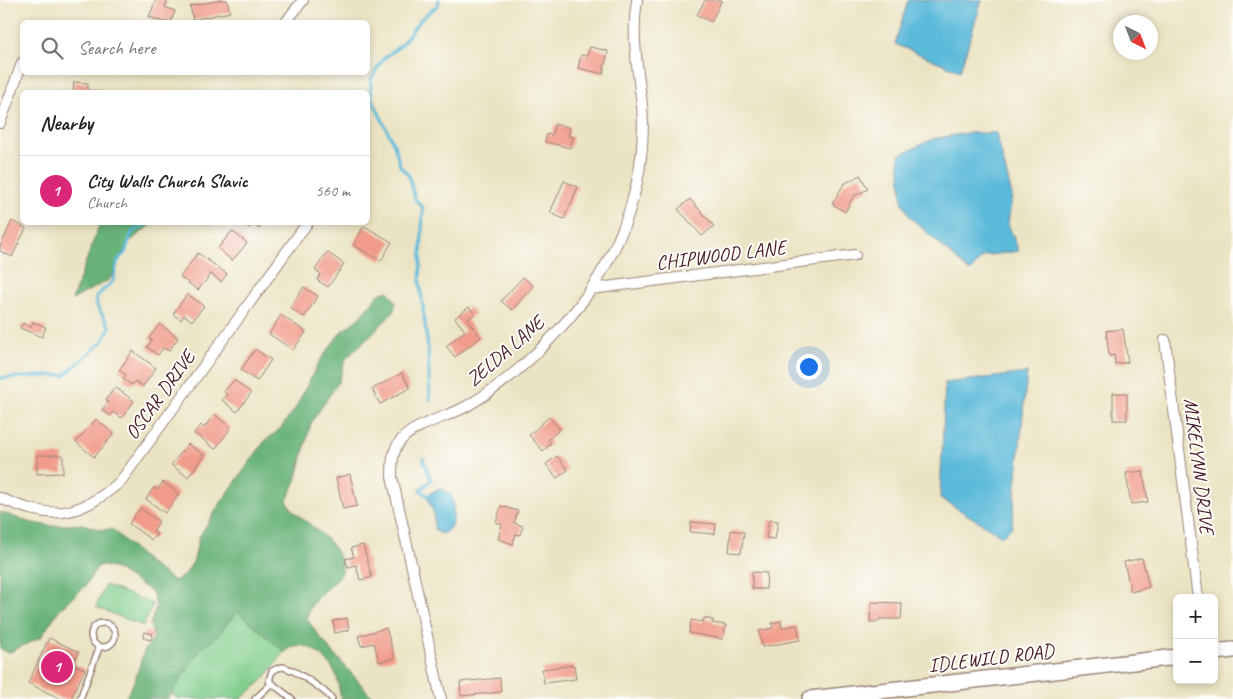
<!DOCTYPE html>
<meta charset="utf-8">
<style>
body{margin:0;font-family:Caveat,sans-serif;background:#f6f6f6;color:#222}
.controls{position:absolute;right:15px;bottom:15px;display:grid;overflow:hidden;border-radius:8px;box-shadow:0 2px 8px #0003}
.controls button{width:45px;height:45px;display:grid;place-items:center;padding:0;border:0;border-bottom:1px solid #e0e0e0;background:#fff;color:#222;font:25px sans-serif}
.compass{position:absolute;left:1113px;top:15px;width:45px;height:45px;border-radius:50%;background:#fff;box-shadow:0 2px 8px #0003;rotate:138deg}
.you{position:absolute;left:808px;top:366px;width:18px;height:18px;margin:-12px;border:4px solid #fff;border-radius:50%;background:#1a73e8;box-shadow:0 0 0 8px #1a73e833}
.badge{display:grid;place-items:center;width:32px;height:32px;border-radius:50%;background:#db2777;color:#fff;font-size:16px;font-weight:700}
.pin{position:absolute;translate:-50% -50%;border:2px solid #fff;box-shadow:0 1px 5px #0006}
.list{margin:0;padding:0;list-style:none}
h2{display:flex;justify-content:space-between;align-items:center;height:65px;margin:0;padding:0 20px;font-size:21px}
h2 small{font-size:16px;font-weight:400;color:#767676}
.list li{display:grid;grid-template-columns:32px 1fr auto;gap:15px;align-items:center;box-sizing:border-box;height:70px;padding:0 20px;border-top:1px solid #e0e0e0}
.list b{display:block;font-size:19px;white-space:nowrap}
.list p{margin:0;font-size:16px;white-space:nowrap;color:#767676}
.list em{font-size:16px;font-style:normal;color:#767676}
.icon{flex:none;width:28px;height:28px;fill:none;stroke:currentColor;stroke-width:2;stroke-linecap:round;stroke-linejoin:round}
.map{position:relative;flex:none;width:1233px;height:699px;overflow:hidden}
.search{position:absolute;background:#fff;box-shadow:0 2px 8px #0003;left:20px;top:20px;width:350px;height:55px;display:flex;align-items:center;gap:12px;box-sizing:border-box;padding:0 18px;border-radius:8px;color:#767676;font-size:19px}
.panel{position:absolute;background:#fff;box-shadow:0 2px 8px #0003;left:20px;top:90px;width:350px;height:135px;border-radius:8px}
.map>svg:first-child{display:block}
.green{fill:#81cf8e;stroke:#66775c}
.forest{fill:#68b279;stroke:#596852}
.water{fill:#5cbada;stroke:#536c82}
.lines{fill:none;stroke-linecap:round;stroke-linejoin:round}
.stream{stroke:#5cbada;stroke-width:3}
.building{fill:#f19c8b}
.service-casing{stroke:#9a8278;stroke-width:8}
.minor-casing{stroke:#9a8278;stroke-width:12}
.secondary-casing{stroke:#9a8278;stroke-width:18}
.service{stroke:#fff;stroke-width:5}
.minor{stroke:#fff;stroke-width:10}
.secondary{stroke:#fff;stroke-width:15}
.labels{text-anchor:middle;dominant-baseline:central;stroke-width:4;stroke-linejoin:round;paint-order:stroke}
.street-label{font-size:20px;fill:#4a1f2b;stroke:#fdfcf7}
</style>
<div class="map">
<svg width="1233" height="699" viewBox="0 0 1233 699">
<rect width="100%" height="100%" fill="#fdfcf7"/>
<filter id="ink" filterUnits="userSpaceOnUse"><feTurbulence type="fractalNoise" baseFrequency=".02" numOctaves="2"/><feDisplacementMap in="SourceGraphic" scale="10" xChannelSelector="R" yChannelSelector="G"/><feConvolveMatrix kernelMatrix="1 2 1 2 8 2 1 2 1" color-interpolation-filters="sRGB"/></filter>
<filter id="wash" filterUnits="userSpaceOnUse"><feTurbulence type="fractalNoise" baseFrequency=".0096" numOctaves="4" result="noise"/><feDisplacementMap in="SourceGraphic" scale="20" xChannelSelector="R" yChannelSelector="G"/><feGaussianBlur stdDeviation="1.12" result="paint"/><feColorMatrix in="noise" values="0 0 0 0 0 0 0 0 0 0 0 0 0 0 0 0 0 1.4 0 .05"/><feComposite in="paint" operator="in"/></filter>
<g filter="url(#wash)">
<rect width="100%" height="100%" fill="#ebe4c4"/>
<g class="green">
<polygon points="105,585 153,604 143,626 96,607"/>
<polygon points="237,611 285,652 263,680 241,699 177,699 166,686 196,641 215,639"/>
</g>
<g class="forest">
<polygon points="100,223 153,223 128,243 110,279 72,300"/>
<path d="M388 291 396 303 393 313 345 360 339 381 311 423 296 481 287 500C290 517 337 534 342 567 345 582 310 592 307 619L322 640 374 699H341C339 691 339 683 336 675 331 662 311 642 295 646 292 647 288 650 285 652L237 611 215 639 201 648 168 699H125L135 680 144 651 154 638 150 625 156 606 152 592 116 569 101 565 97 567 86 585 59 610 41 637 8 653 0 648V512L29 522 50 526 82 524 102 530 112 529 150 564 174 581 185 575 194 560 199 537 220 504 264 442 281 428 295 409 319 362 341 332 359 318 379 294Z"/>
</g>
<g class="water">
<polygon points="908,0 982,0 960,71 895,44"/>
<polygon points="966,133 996,133 1012,195 1008,224 1019,251 983,256 970,272 910,217 902,201 899,155 933,139"/>
<polygon points="1027,373 1012,527 1002,536 940,498 945,383"/>
<path d="M439 488 451 495C455 506 456 531 441 534L434 529V514L428 498 429 494Z"/>
</g>
<g class="lines">
<g class="stream">
<polyline points="0,378 65,375 103,341 110,327 97,306 96,297 113,281 118,260 125,253 132,232 151,222"/>
<polyline points="430,400 428,348 420,284 423,208 415,199 409,176 400,166 395,147 371,96 371,79 383,59 401,45 421,19 438,5 439,0"/>
<polyline points="423,458 431,480 420,490 431,498"/>
</g>
</g>
<g id="blocks">
<g class="building">
<polygon points="156,0 168,0 165,7 175,11 171,22 163,22 149,17"/>
<polygon points="221,0 227,0 230,12 193,20 190,6"/>
<polygon points="705,0 722,0 711,22 697,15"/>
<polygon points="590,47 608,51 603,74 578,68 581,55 587,56"/>
<polygon points="74,82 88,83 88,90 104,92 73,92"/>
<polygon points="555,124 570,128 568,136 573,137 570,148 545,142 547,134 552,135"/>
<polygon points="860,175 868,189 854,196 845,212 832,204 844,184"/>
<polygon points="564,181 578,187 564,219 550,213"/>
<polygon points="690,199 714,226 702,236 678,209"/>
<polygon points="12,221 26,228 12,257 0,251 0,247"/>
<polygon points="242,222 264,222 259,229 253,224 249,228"/>
<polygon points="364,226 392,242 381,261 353,245"/>
<polygon points="232,231 247,243 232,261 218,248"/>
<polygon points="327,252 344,264 328,287 317,280 321,274 315,270"/>
<polygon points="198,253 227,274 221,282 211,274 198,290 180,277"/>
<polygon points="523,277 533,286 512,310 501,301"/>
<polygon points="304,287 318,296 304,317 290,308"/>
<polygon points="187,294 204,306 192,321 184,315 181,320 173,314"/>
<polygon points="469,307 475,314 467,320 481,337 455,357 446,346 465,331 455,318"/>
<polygon points="281,315 306,332 293,350 269,334"/>
<polygon points="33,322 46,327 42,337 20,328 23,323 31,327"/>
<polygon points="160,324 178,338 169,351 163,348 158,355 147,347 152,340 149,338"/>
<polygon points="1123,329 1128,362 1115,364 1114,355 1109,356 1106,331"/>
<polygon points="255,349 271,360 257,381 241,370"/>
<polygon points="133,351 156,368 143,386 135,381 132,385 123,379 126,375 119,370"/>
<polygon points="402,373 410,388 380,404 372,389"/>
<polygon points="234,380 251,393 237,412 222,400 227,394 224,392"/>
<polygon points="115,387 134,401 122,418 113,412 110,416 102,410 108,402 106,400"/>
<rect x="1113" y="393" width="14" height="27"/>
<polygon points="214,414 231,428 215,449 194,433 201,425 204,428"/>
<polygon points="549,417 560,429 548,440 551,443 543,451 529,435"/>
<polygon points="96,419 114,434 94,457 76,442"/>
<polygon points="188,444 204,455 188,477 171,465"/>
<polygon points="37,455 63,455 63,473 37,474"/>
<polygon points="557,456 568,470 557,478 546,464"/>
<polygon points="1143,471 1148,502 1131,504 1126,473"/>
<polygon points="350,474 357,506 343,509 336,478"/>
<polygon points="163,482 179,494 165,513 146,499 154,487 157,490"/>
<polygon points="501,506 518,511 514,523 523,526 520,535 516,534 513,544 498,539 502,524 496,523"/>
<polygon points="140,508 159,522 153,531 157,534 152,540 129,524"/>
<polygon points="769,520 778,521 775,539 766,538"/>
<polygon points="691,522 716,524 715,534 690,532"/>
<polygon points="731,530 744,532 741,553 729,552"/>
<polygon points="363,545 372,577 360,580 356,565 348,567 345,559 354,557 351,548"/>
<polygon points="1142,558 1149,587 1131,592 1124,562"/>
<polygon points="752,572 767,573 766,589 752,589"/>
<polygon points="871,602 902,603 901,619 879,619 879,622 870,622"/>
<polygon points="347,618 349,630 335,633 333,621"/>
<polygon points="704,618 713,620 712,623 726,625 723,639 689,633 691,620 703,622"/>
<polygon points="781,621 782,628 797,625 800,640 762,647 759,631 773,628 772,623"/>
<polygon points="386,628 395,658 379,662 374,643 361,646 358,636"/>
<polygon points="145,632 153,634 151,640 143,638"/>
<polygon points="49,638 79,652 73,664 85,669 71,699 61,699 28,683"/>
<polygon points="574,665 576,679 544,683 542,669"/>
<polygon points="500,678 501,692 461,696 460,682"/>
</g>
</g>
</g>
<g filter="url(#ink)">
<use href="#blocks" fill-opacity="0" stroke="#9a8278" stroke-width="1"/>
<g class="lines">
<defs>
<g id="service">
<circle cx="103" cy="635" r="12"/>
<polyline points="80,699 99,648"/>
<polyline points="255,699 271,684"/>
<path d="M292 699 269 681 272 671C276 669 279 667 283 667 294 669 325 690 332 699"/>
</g>
<g id="minor">
<polyline points="286,22 303,0"/>
<polyline points="0,123 22,63"/>
<polyline points="591,289 855,255"/>
<polyline points="1165,340 1198,598"/>
<path d="M0 498C51 520 76 519 120 482L308 222"/>
<path d="M441 699 392 477C392 462 392 449 403 438 418 423 448 417 467 406 509 382 549 344 579 306 623 248 648 178 642 105 638 70 631 35 637 0"/>
</g>
<g id="secondary">
<polyline points="1214,652 1233,650"/>
<polyline points="810,699 1177,657"/>
</g>
</defs>
<use href="#service" class="service-casing"/>
<use href="#minor" class="minor-casing"/>
<use href="#secondary" class="secondary-casing"/>
<use href="#service" class="service"/>
<use href="#minor" class="minor"/>
<use href="#secondary" class="secondary"/>
</g>
</g>
<g class="labels">
<g class="street-label">
<text transform="translate(721 255) rotate(-7)">CHIPWOOD LANE</text>
<text transform="translate(505 351) rotate(-41)">ZELDA LANE</text>
<text transform="translate(160 395) rotate(-54)">OSCAR DRIVE</text>
<text transform="translate(1199 466) rotate(83)">MIKELYNN DRIVE</text>
<text transform="translate(991 658) rotate(-7)">IDLEWILD ROAD</text>
</g>
</g>
</svg>
<div class="controls">
<button>+</button>
<button>−</button>
</div>
<svg class="compass" viewBox="-18 -18 36 36"><path d="M0-13l5 13h-10z" fill="#e53935"/><path d="M0 13l5-13h-10z" fill="#767676"/></svg>
<div class="you"></div>
<div class="pin badge" style="left:57px;top:667px">1</div>
<div class="search"><svg class="icon" aria-label="search" viewBox="0 0 24 24"><circle cx="10" cy="10" r="6"/><path d="M15 15l6 6"/></svg>Search here</div>
<section class="panel">
<h2>Nearby<small></small></h2>
<ul class="list">
<li><span class="badge">1</span><div><b>City Walls Church Slavic</b><p>Church</p></div><em>560 m</em></li>
</ul>
</section>
</div>
